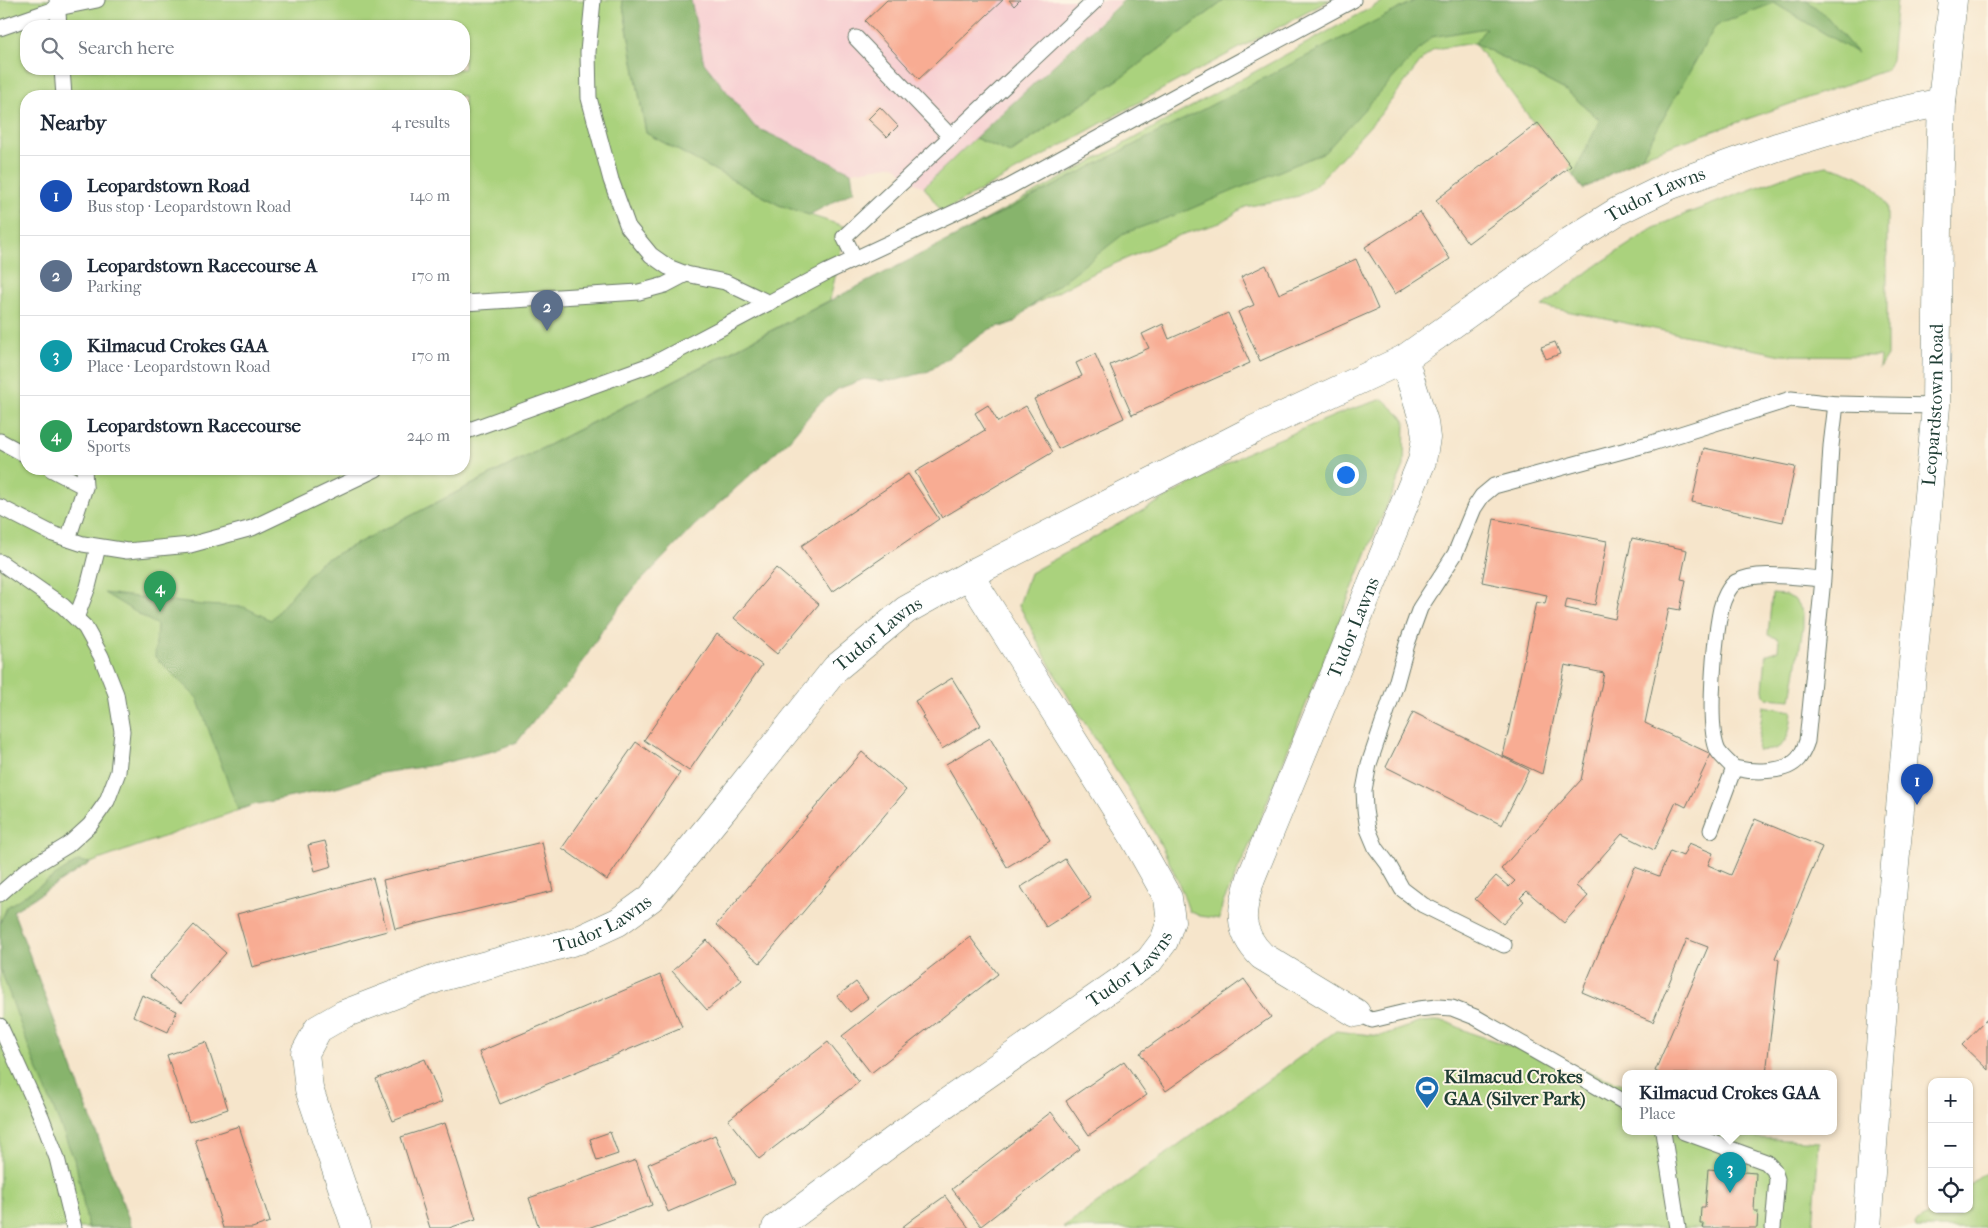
<!DOCTYPE html>
<meta charset="utf-8">
<style>
body{margin:0;font-family:"IM FELL French Canon",serif;background:#f6f6f7;color:#1f2937}
.controls{position:absolute;right:15px;bottom:15px;display:grid;overflow:hidden;border-radius:10px;box-shadow:0 1px 4px #0004}
.controls button{width:45px;height:45px;display:grid;place-items:center;padding:0;border:0;border-bottom:1px solid #e0e1e3;background:#fff;color:#1f2937;font:25px sans-serif}
.you{position:absolute;left:1345px;top:474px;width:18px;height:18px;margin:-12px;border:4px solid #fff;border-radius:50%;background:#1a73e8;box-shadow:0 0 0 8px #1a73e833}
.badge{display:grid;place-items:center;width:32px;height:32px;border-radius:50%;background:#b45309;color:#fff;font-size:16px;font-weight:700}
.pin{position:absolute;translate:-50% -41px;filter:drop-shadow(0 1px 2px #0008)}
.pin::after{content:'';position:absolute;top:26px;width:18px;height:15px;background:inherit;clip-path:polygon(0 0,100% 0,50% 100%)}
.popup{position:absolute;left:1622px;top:1070px;width:215px;height:65px;box-sizing:border-box;display:grid;place-content:center;border-radius:10px;background:#fff;filter:drop-shadow(0 1px 4px #0005);font-size:16px;white-space:nowrap;color:#747a83}
.popup b{font-size:19px;color:#1f2937}
.popup::after{content:'';position:absolute;left:50%;top:100%;margin-left:-10px;border:10px solid transparent;border-top-color:#fff}
.list{margin:0;padding:0;list-style:none}
h2{display:flex;justify-content:space-between;align-items:center;height:65px;margin:0;padding:0 20px;font-size:21px}
h2 small{font-size:16px;font-weight:400;color:#747a83}
.list li{display:grid;grid-template-columns:32px 1fr auto;gap:15px;align-items:center;box-sizing:border-box;height:80px;padding:0 20px;border-top:1px solid #e0e1e3}
.list b{display:block;font-size:19px;white-space:nowrap}
.list p{margin:0;font-size:16px;white-space:nowrap;color:#747a83}
.list em{font-size:16px;font-style:normal;color:#747a83}
.icon{flex:none;width:28px;height:28px;fill:none;stroke:currentColor;stroke-width:2;stroke-linecap:round;stroke-linejoin:round}
.map{position:relative;flex:none;width:1988px;height:1228px;overflow:hidden}
.search{position:absolute;background:#fff;box-shadow:0 1px 4px #0004;left:20px;top:20px;width:450px;height:55px;display:flex;align-items:center;gap:12px;box-sizing:border-box;padding:0 18px;border-radius:20px;color:#747a83;font-size:19px}
.panel{position:absolute;background:#fff;box-shadow:0 1px 4px #0004;left:20px;top:90px;width:450px;height:385px;border-radius:20px}
.map>svg:first-child{display:block}
.built{fill:#f7cfd2}
.green{fill:#aad27d;stroke:#648858;fill-rule:evenodd}
.forest{fill:#87b46c;stroke:#537850}
.building{fill:#f8ac93}
.lines{fill:none;stroke-linecap:round;stroke-linejoin:round}
.service-casing{stroke:#6a7869;stroke-width:17}
.minor-casing{stroke:#6a7869;stroke-width:29}
.secondary-casing{stroke:#6a7869;stroke-width:29}
.service{stroke:#fff;stroke-width:15}
.minor{stroke:#fff;stroke-width:28}
.secondary{stroke:#fff;stroke-width:28}
.labels{text-anchor:middle;dominant-baseline:central;stroke-width:4;stroke-linejoin:round;paint-order:stroke}
.street-label{font-size:19px;fill:#1f3d34;stroke:#fcf5e5}
.poi-label{font-size:19px;font-weight:bold;fill:#1f3d34;stroke:#fcf5e5;text-anchor:start}
</style>
<div class="map">
<svg width="1988" height="1228" viewBox="0 0 1988 1228">
<rect width="100%" height="100%" fill="#fcf5e5"/>
<filter id="ink" filterUnits="userSpaceOnUse"><feTurbulence type="fractalNoise" baseFrequency=".02" numOctaves="2"/><feDisplacementMap in="SourceGraphic" scale="10" xChannelSelector="R" yChannelSelector="G"/><feConvolveMatrix kernelMatrix="1 2 1 2 8 2 1 2 1" color-interpolation-filters="sRGB"/></filter>
<filter id="wash" filterUnits="userSpaceOnUse"><feTurbulence type="fractalNoise" baseFrequency=".0096" numOctaves="4" result="noise"/><feDisplacementMap in="SourceGraphic" scale="20" xChannelSelector="R" yChannelSelector="G"/><feGaussianBlur stdDeviation="1.12" result="paint"/><feColorMatrix in="noise" values="0 0 0 0 0 0 0 0 0 0 0 0 0 0 0 0 0 1.4 0 .05"/><feComposite in="paint" operator="in"/></filter>
<g filter="url(#wash)">
<rect width="100%" height="100%" fill="#f6e5cb"/>
<polygon class="built" points="659,0 1122,0 924,187 912,182 895,165 851,172 721,116"/>
<g class="green">
<path d="M0 0H622L646 133 779 205 846 227 830 300 319 563 253 805 90 863 13 911 132 1228H0ZM26 26H464V69H26ZM26 96H464V469H26Z"/>
<polygon points="1225,0 1330,0 1170,85 942,212 924,187 975,138 1011,153 1122,77"/>
<polygon points="1385,0 1526,0 1475,43 1567,91 1641,156 1690,29 1756,0 1897,0 1891,59 1889,66 1884,71 1642,156 1583,189 1474,43 1434,49 1422,60 1380,115 1314,187 1299,196 1245,207 1220,223 1180,235 1089,275 1030,307 1014,322 1002,327 960,234"/>
<path d="M1827 166C1851 171 1877 182 1887 206V356L1879 368 1880 356 1782 355 1542 306 1599 264 1652 229 1683 215 1800 171Z"/>
<path d="M1383 399 1405 420 1404 466 1368 549 1251 842 1222 905 1220 919 1200 916 1189 911C1162 827 1104 758 1060 683 1045 658 1033 631 1019 605L1030 573 1250 451 1346 411Z"/>
<polygon points="1772,594 1785,595 1794,599 1803,612 1803,627 1791,700 1767,698 1764,695 1763,690 1766,655 1778,650 1779,639 1768,635"/>
<path d="M1763 706 1792 711C1790 735 1787 754 1757 750Z"/>
<polygon points="1434,1021 1447,1022 1471,1033 1626,1085 1626,1132 1731,1132 1743,1137 1819,1142 1813,1228 1063,1228 1336,1031 1380,1036 1421,1022"/>
<polygon points="1988,1171 1988,1228 1916,1228 1915,1224 1936,1209 1969,1209 1969,1185"/>
</g>
<g class="forest">
<polygon points="622,0 691,0 704,63 755,127 851,172 854,191 809,215 779,205 646,133"/>
<polygon points="1124,0 1225,0 1122,77 1010,153 975,138"/>
<polygon points="1416,0 1807,0 1828,18 1857,53 1774,3 1716,25 1642,156 1583,189 1573,176 1600,120 1567,91 1475,43 1486,28 1431,37 1325,152 1181,213 1125,233 1030,307 1014,322 990,329 929,371 897,380 881,381 864,379 838,389 818,405 789,440 695,525 634,588 603,629 571,681 546,706 517,742 493,751 435,765 381,773 340,787 253,805 238,810 197,698 155,657 157,625 104,593 203,605 244,607 271,620 319,563"/>
<polygon points="78,861 90,863 13,911 132,1228 88,1228 76,1164 32,1056 0,968 0,923 7,907"/>
</g>
<g id="blocks">
<g class="building">
<polygon points="887,0 1003,0 919,79 865,21"/>
<polygon points="1009,0 1020,0 1014,6"/>
<polygon points="880,107 898,126 887,137 868,119"/>
<polygon points="1538,123 1571,166 1468,243 1436,200"/>
<polygon points="1420,212 1450,259 1395,294 1365,247"/>
<polygon points="1356,259 1378,309 1260,361 1238,312 1254,305 1241,277 1266,265 1279,294"/>
<polygon points="1228,313 1250,363 1132,415 1110,365 1149,348 1142,334 1163,324 1169,339"/>
<polygon points="1555,342 1560,354 1546,359 1541,347"/>
<polygon points="1095,354 1124,418 1058,449 1034,399 1082,376 1076,363"/>
<polygon points="988,405 998,422 1026,406 1053,452 942,518 915,472 985,430 975,413"/>
<polygon points="1704,448 1795,467 1783,522 1692,502"/>
<polygon points="908,474 939,519 832,592 801,546"/>
<polygon points="1494,519 1607,541 1595,605 1567,599 1565,608 1615,619 1632,538 1687,550 1681,579 1686,580 1680,610 1669,608 1645,723 1711,754 1686,807 1676,802 1654,850 1622,834 1576,886 1588,896 1564,923 1527,891 1520,898 1524,901 1503,924 1475,899 1496,876 1509,887 1515,881 1501,869 1581,780 1604,673 1565,665 1542,774 1503,756 1536,602 1545,604 1547,595 1482,582"/>
<polygon points="776,568 819,604 777,654 734,618"/>
<polygon points="717,634 762,665 689,771 644,740"/>
<polygon points="952,678 981,725 942,749 922,717 924,716 915,701"/>
<polygon points="1413,712 1529,770 1502,825 1386,767"/>
<polygon points="990,738 1050,841 1007,867 946,764"/>
<polygon points="636,742 680,773 607,880 562,848"/>
<polygon points="862,752 906,790 760,963 716,925"/>
<polygon points="1755,819 1822,847 1775,958 1779,960 1766,1074 1661,1074 1655,1071 1708,947 1687,939 1653,1022 1582,992 1635,867 1659,876 1670,851 1683,856 1689,843 1713,853 1708,865 1731,875"/>
<polygon points="325,841 332,866 315,871 308,845"/>
<polygon points="542,842 553,891 395,929 383,880"/>
<polygon points="1065,859 1091,898 1046,927 1021,887"/>
<polygon points="373,878 387,931 252,967 237,914"/>
<polygon points="194,925 226,953 181,1003 149,976"/>
<polygon points="970,937 998,974 871,1073 842,1036"/>
<polygon points="707,940 742,980 707,1010 672,971"/>
<polygon points="660,975 682,1027 500,1104 479,1052"/>
<polygon points="1244,979 1271,1017 1166,1091 1140,1053"/>
<polygon points="856,982 868,998 850,1012 837,996"/>
<polygon points="142,995 177,1011 168,1032 133,1016"/>
<polygon points="1988,1018 1988,1070 1962,1045"/>
<polygon points="206,1042 228,1109 189,1122 167,1055"/>
<polygon points="828,1042 859,1082 759,1159 728,1120"/>
<polygon points="425,1059 442,1102 393,1121 376,1079"/>
<polygon points="1124,1061 1147,1095 1089,1135 1066,1101"/>
<polygon points="1051,1112 1080,1149 981,1226 952,1189"/>
<polygon points="445,1123 476,1219 449,1228 430,1228 401,1137"/>
<polygon points="239,1126 270,1222 252,1228 223,1228 195,1140"/>
<polygon points="610,1132 618,1154 597,1161 590,1139"/>
<polygon points="715,1135 736,1183 668,1212 648,1164"/>
<polygon points="636,1160 652,1205 588,1228 539,1228 529,1198"/>
<polygon points="1708,1169 1756,1173 1754,1211 1758,1211 1757,1228 1703,1228 1704,1224 1700,1224 1701,1207 1705,1207"/>
<polygon points="945,1196 969,1228 901,1228 914,1218"/>
</g>
</g>
</g>
<g filter="url(#ink)">
<use href="#blocks" fill-opacity="0" stroke="#6a7869" stroke-width="1"/>
<g class="lines">
<defs>
<g id="service">
<polyline points="57,0 59,26"/>
<polyline points="593,0 588,52 589,98 611,180 628,227 651,255 668,267 686,274 725,282 769,303"/>
<polyline points="0,28 58,8 97,0"/>
<polyline points="856,38 951,137"/>
<polyline points="62,69 64,96"/>
<polyline points="855,259 844,237 1096,0"/>
<polyline points="464,303 639,292 665,285 686,274"/>
<polyline points="464,432 653,364 827,272 1009,187 1199,83 1353,0"/>
<polyline points="0,441 26,455"/>
<polyline points="51,469 85,487"/>
<polyline points="0,507 53,534 83,544 127,551 190,545 252,528 376,469"/>
<polyline points="68,539 85,487 84,469"/>
<polyline points="0,562 63,606 85,627 101,656 116,694 122,731 118,772 107,801 90,825 68,845 27,870 0,894"/>
<path d="M1823 579C1800 578 1757 570 1736 582 1729 586 1723 600 1721 608 1715 637 1706 726 1718 751 1722 757 1729 763 1734 768 1751 772 1785 774 1798 759 1803 753 1805 747 1807 741L1823 579 1831 446 1836 404 1936 406"/>
<polyline points="76,618 88,587 98,547"/>
<polyline points="1711,830 1734,768"/>
<polyline points="1504,945 1423,905 1402,889 1388,864 1376,848 1368,829 1365,810 1364,790 1369,764 1396,684 1407,644 1420,608 1455,554 1474,508 1482,496 1494,486 1652,443 1791,399 1836,404"/>
<polyline points="1356,1013 1372,1020 1418,1009 1438,1007 1452,1008 1475,1017 1626,1103"/>
<polyline points="0,1026 41,1116 57,1158 74,1228"/>
<polyline points="1663,1132 1678,1228"/>
<polyline points="1684,1132 1766,1162 1774,1170 1777,1179 1773,1228"/>
</g>
<g id="minor">
<path id="s1" d="M1356 1013 1262 956C1236 930 1241 911 1251 878L1422 461 1426 438 1424 422 1404 359"/>
<path id="s2" d="M356 1228 309 1089 305 1053 318 1029 344 1014 438 978 579 940 618 922 651 898 727 805 836 668 906 610 969 575 1253 430 1404 359 1567 243 1618 211 1671 185 1777 147 1883 115 1942 102"/>
<path id="s3" d="M776 1228 916 1124 1149 961 1164 941 1171 921 1168 898 1132 834 969 575"/>
</g>
<g id="secondary">
<path id="s4" d="M1867 1228 1886 965 1936 406 1938 227 1942 102 1953 0"/>
</g>
</defs>
<use href="#service" class="service-casing"/>
<use href="#minor" class="minor-casing"/>
<use href="#secondary" class="secondary-casing"/>
<use href="#service" class="service"/>
<use href="#minor" class="minor"/>
<use href="#secondary" class="secondary"/>
</g>
</g>
<defs>
<symbol id="stadium-pin" viewBox="-11 -11 22 30"><path d="M0 17L-7.5 6A9.5 9.5 0 1 1 7.5 6Z" fill="#1f6fb2" stroke="#fcf5e5"/><path d="M0-5a6.5 5 0 1 0 0 10a6.5 5 0 1 0 0-10ZM-3.5-1.8h7v3.6h-7Z" fill="#fff"/></symbol>
</defs>
<g fill-rule="evenodd">
<use href="#stadium-pin" x="1413" y="1074" width="28" height="38"/>
</g>
<g class="labels">
<g class="street-label">
<text stroke="none"><textPath href="#s2" startOffset="1816">Tudor Lawns</textPath></text>
<text stroke="none"><textPath href="#s4" startOffset="826">Leopardstown Road</textPath></text>
<text stroke="none"><textPath href="#s1" startOffset="465">Tudor Lawns</textPath></text>
<text stroke="none"><textPath href="#s2" startOffset="920">Tudor Lawns</textPath></text>
<text stroke="none"><textPath href="#s2" startOffset="515">Tudor Lawns</textPath></text>
<text stroke="none"><textPath href="#s3" startOffset="439">Tudor Lawns</textPath></text>
</g>
<g class="poi-label">
<text x="1444" y="1077">Kilmacud Crokes<tspan x="1444" dy="22">GAA (Silver Park)</tspan></text>
</g>
</g>
</svg>
<div class="controls">
<button>+</button>
<button>−</button>
<button><svg class="icon" aria-label="locate" viewBox="0 0 24 24"><circle cx="12" cy="12" r="6"/><path d="M12 2v4M12 18v4M2 12h4M18 12h4"/></svg></button>
</div>
<div class="you"></div>
<div class="pin badge" style="left:1917px;top:805px;background:#1a4fb4">1</div>
<div class="pin badge" style="left:547px;top:331px;background:#5c6f8a">2</div>
<div class="pin badge" style="left:1730px;top:1193px;background:#0f9aa8">3</div>
<div class="popup"><b>Kilmacud Crokes GAA</b>Place</div>
<div class="pin badge" style="left:160px;top:612px;background:#2e9e5b">4</div>
<div class="search"><svg class="icon" aria-label="search" viewBox="0 0 24 24"><circle cx="10" cy="10" r="6"/><path d="M15 15l6 6"/></svg>Search here</div>
<section class="panel">
<h2>Nearby<small>4 results</small></h2>
<ul class="list">
<li><span class="badge" style="background:#1a4fb4">1</span><div><b>Leopardstown Road</b><p>Bus stop · Leopardstown Road</p></div><em>140 m</em></li>
<li><span class="badge" style="background:#5c6f8a">2</span><div><b>Leopardstown Racecourse A</b><p>Parking</p></div><em>170 m</em></li>
<li><span class="badge" style="background:#0f9aa8">3</span><div><b>Kilmacud Crokes GAA</b><p>Place · Leopardstown Road</p></div><em>170 m</em></li>
<li><span class="badge" style="background:#2e9e5b">4</span><div><b>Leopardstown Racecourse</b><p>Sports</p></div><em>240 m</em></li>
</ul>
</section>
</div>
